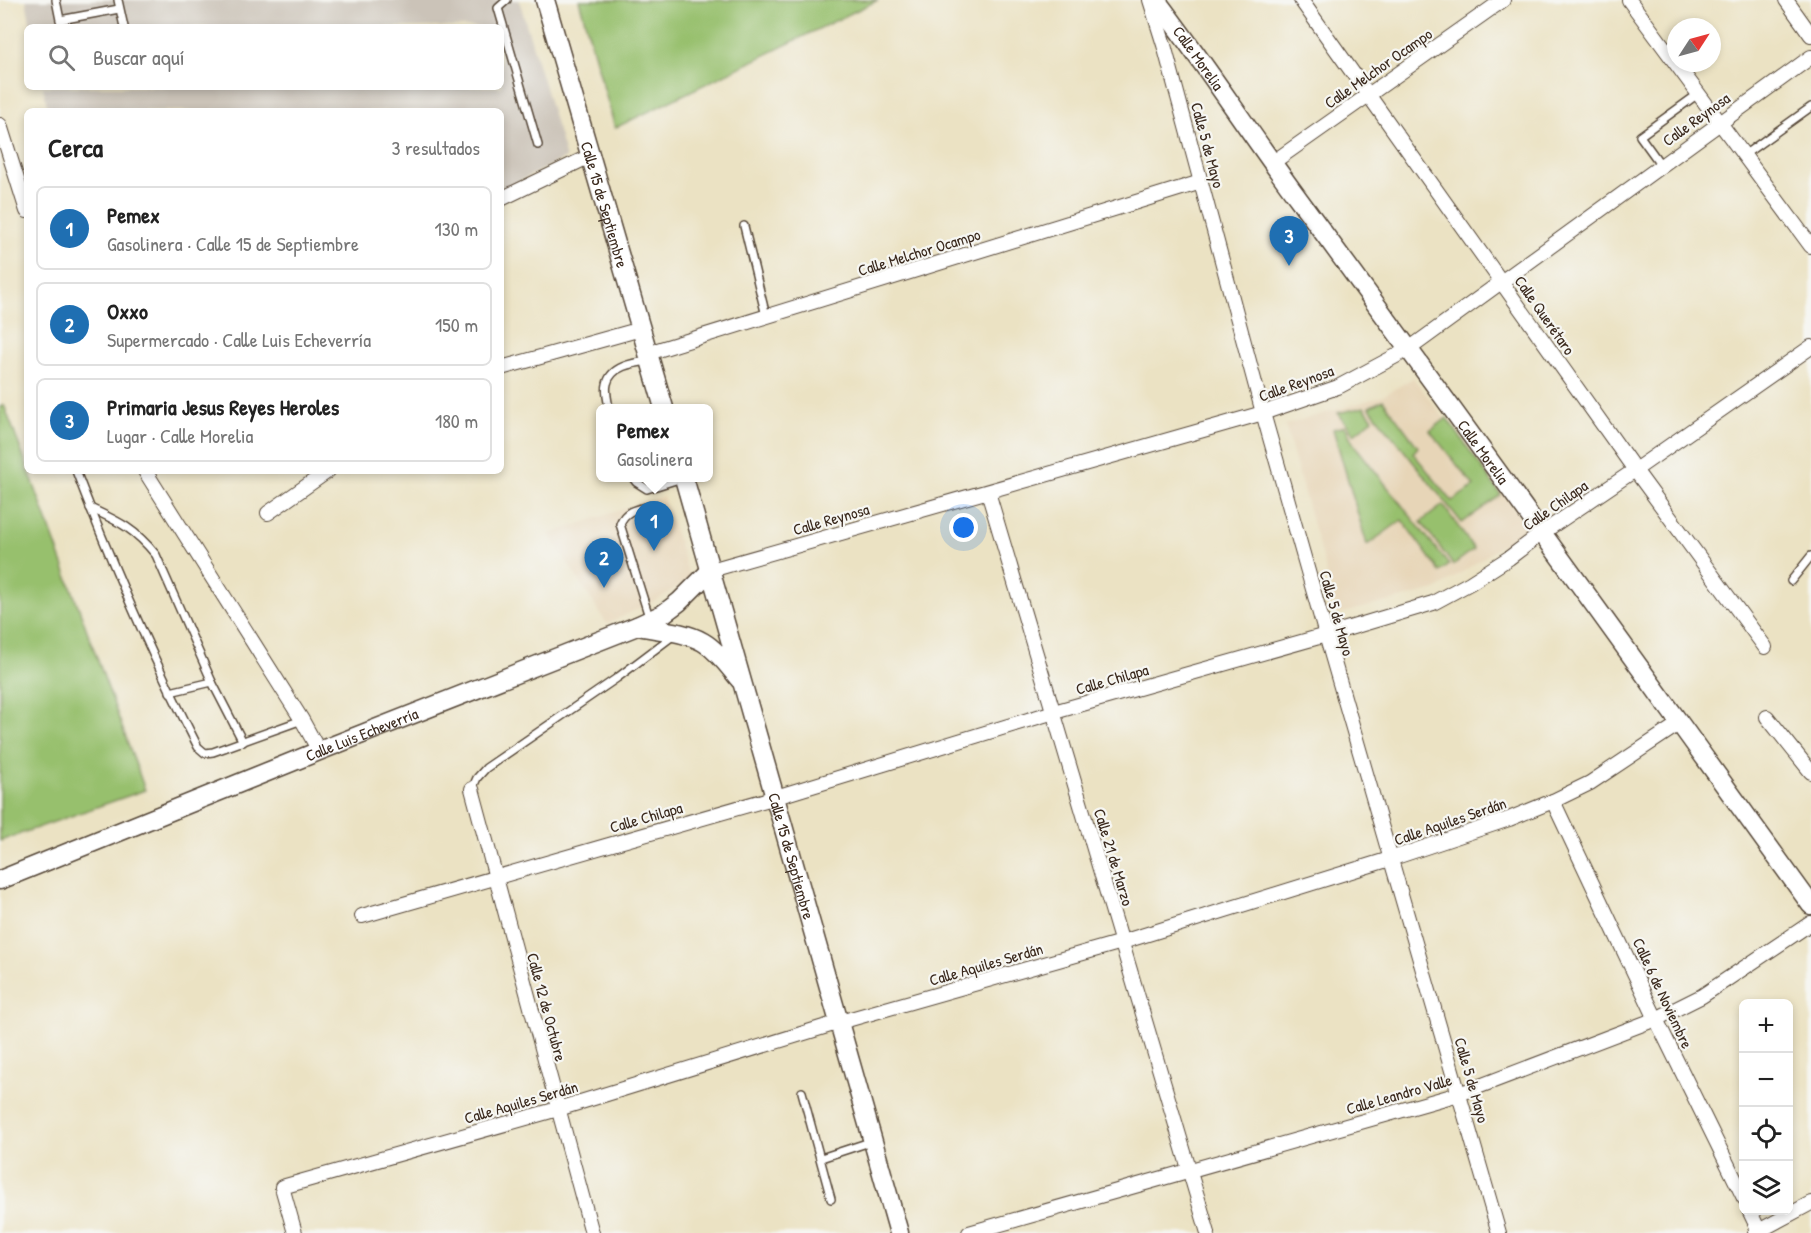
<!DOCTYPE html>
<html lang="es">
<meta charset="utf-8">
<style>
body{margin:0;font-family:"Patrick Hand",sans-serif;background:#f6f6f6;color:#222}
.controls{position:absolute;right:18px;bottom:18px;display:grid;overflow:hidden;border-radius:9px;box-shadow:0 3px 9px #0003}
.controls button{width:54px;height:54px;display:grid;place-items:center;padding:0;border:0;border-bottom:2px solid #e0e0e0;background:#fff;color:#222;font:30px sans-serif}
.compass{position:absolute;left:1667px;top:18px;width:54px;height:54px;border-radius:50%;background:#fff;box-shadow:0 3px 9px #0003;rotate:54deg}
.you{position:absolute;left:964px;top:528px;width:21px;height:21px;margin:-15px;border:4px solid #fff;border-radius:50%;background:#1a73e8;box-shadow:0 0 0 9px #1a73e833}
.badge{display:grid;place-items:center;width:39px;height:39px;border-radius:50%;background:#1f6fb2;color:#fff;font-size:20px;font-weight:700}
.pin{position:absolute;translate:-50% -50px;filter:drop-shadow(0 2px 3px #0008)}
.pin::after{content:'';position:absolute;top:32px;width:21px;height:18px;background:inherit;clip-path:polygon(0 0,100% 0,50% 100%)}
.popup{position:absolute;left:596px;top:404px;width:117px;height:78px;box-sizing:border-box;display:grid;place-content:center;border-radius:9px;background:#fff;filter:drop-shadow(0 2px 4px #0005);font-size:20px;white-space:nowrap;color:#767676}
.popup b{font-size:22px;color:#222}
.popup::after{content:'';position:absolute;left:50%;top:100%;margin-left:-12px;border:12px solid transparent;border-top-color:#fff}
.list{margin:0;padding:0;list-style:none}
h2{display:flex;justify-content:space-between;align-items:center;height:78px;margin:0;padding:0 24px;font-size:26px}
h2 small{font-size:20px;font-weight:400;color:#767676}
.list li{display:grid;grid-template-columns:39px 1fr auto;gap:18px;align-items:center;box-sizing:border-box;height:84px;margin:0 12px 12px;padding:0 12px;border:2px solid #e0e0e0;border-radius:9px}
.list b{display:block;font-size:22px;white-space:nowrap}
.list p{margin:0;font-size:20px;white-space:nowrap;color:#767676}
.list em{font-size:20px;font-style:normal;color:#767676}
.icon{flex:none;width:33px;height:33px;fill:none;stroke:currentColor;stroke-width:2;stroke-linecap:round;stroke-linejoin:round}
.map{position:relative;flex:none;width:1811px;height:1233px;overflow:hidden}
.search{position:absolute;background:#fff;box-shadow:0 3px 9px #0003;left:24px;top:24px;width:480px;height:66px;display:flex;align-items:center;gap:15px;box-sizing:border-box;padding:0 21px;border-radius:9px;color:#767676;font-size:22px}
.panel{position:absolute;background:#fff;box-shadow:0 3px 9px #0003;left:24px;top:108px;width:480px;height:366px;border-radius:9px}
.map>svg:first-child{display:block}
.built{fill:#e7d5b7}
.industrial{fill:#cbc3b8}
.green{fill:#97c06d;stroke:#697546;stroke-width:1.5}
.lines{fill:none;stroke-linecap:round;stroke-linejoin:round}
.service-casing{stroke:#554637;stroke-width:10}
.minor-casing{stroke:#554637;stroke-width:16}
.tertiary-casing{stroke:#554637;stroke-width:21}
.service{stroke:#fff;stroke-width:7}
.minor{stroke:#fff;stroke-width:14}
.tertiary{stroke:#fff;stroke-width:18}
.labels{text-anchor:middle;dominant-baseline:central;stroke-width:4.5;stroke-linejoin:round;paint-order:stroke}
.street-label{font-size:16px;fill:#3b2a1e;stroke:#f6f6f2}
</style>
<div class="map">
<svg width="1811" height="1233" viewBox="0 0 1811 1233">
<rect width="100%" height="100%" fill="#f6f6f2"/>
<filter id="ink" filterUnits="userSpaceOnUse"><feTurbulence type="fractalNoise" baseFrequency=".0167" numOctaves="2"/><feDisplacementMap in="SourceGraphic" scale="12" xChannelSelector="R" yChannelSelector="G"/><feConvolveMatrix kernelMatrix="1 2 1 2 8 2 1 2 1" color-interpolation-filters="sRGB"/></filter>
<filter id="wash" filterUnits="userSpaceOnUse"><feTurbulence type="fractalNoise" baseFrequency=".008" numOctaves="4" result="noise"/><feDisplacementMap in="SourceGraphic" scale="24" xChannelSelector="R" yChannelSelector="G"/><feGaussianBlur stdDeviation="1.35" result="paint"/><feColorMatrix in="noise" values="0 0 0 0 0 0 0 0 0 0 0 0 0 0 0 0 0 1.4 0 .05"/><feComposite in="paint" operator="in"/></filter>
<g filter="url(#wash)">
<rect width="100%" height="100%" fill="#ebe2c3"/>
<g class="built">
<polygon points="1413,378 1506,497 1527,528 1436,590 1338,614 1285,425 1383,396"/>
<polygon points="663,496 690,578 660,598 607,624 549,534"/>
</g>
<polygon class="industrial" points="26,0 519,0 566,158 501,190 501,111 48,111 43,87 501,87 501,27 31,27"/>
<g class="green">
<polygon points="579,0 878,0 615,128"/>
<polygon points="1383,400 1418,447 1413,453 1452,501 1474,486 1430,431 1447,418 1501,495 1462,523 1369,407"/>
<polygon points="4,405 27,466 27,471 29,471 145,790 0,841 0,407"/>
<polygon points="1364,407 1373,419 1354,434 1338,413"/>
<polygon points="1345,426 1353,443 1449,565 1440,572 1402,520 1367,545 1333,429"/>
<polygon points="1443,505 1474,549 1453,565 1421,522"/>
</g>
</g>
<g filter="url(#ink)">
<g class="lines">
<defs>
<g id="service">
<polyline points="56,0 60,20 119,9"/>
<polyline points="118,0 124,27"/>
<polyline points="507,0 498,8 538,145"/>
<polyline points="1744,155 1811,107"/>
<polyline points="1661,165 1640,136 1698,94"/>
<polyline points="744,226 766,316"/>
<path d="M609 408C608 401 605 391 607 384 611 366 633 363 648 361"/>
<path d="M76 471C112 565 152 657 198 747L205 753 213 752 302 720"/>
<polyline points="633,478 636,482 647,489 682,478"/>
<path d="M90 508C120 522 135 529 156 555L212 682 243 742"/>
<polyline points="1791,581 1811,556"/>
<path d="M650 620 620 524C625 510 637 509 651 506"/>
<polyline points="170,692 212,682"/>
<polyline points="472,789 477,778 486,768 617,678 674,635"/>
<polyline points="802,1092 831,1199"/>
<polyline points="821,1158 873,1141"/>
</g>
<g id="minor">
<polyline points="1150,0 1164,45 1263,413 1326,635 1499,1233"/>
<polyline points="1301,0 1635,470 1765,647"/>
<polyline points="1629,0 1811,246"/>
<polyline points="1786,0 1811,35"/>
<polyline points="0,125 27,211"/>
<polyline points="1272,163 1503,0"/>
<polyline points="501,199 590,156"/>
<polyline points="648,353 1201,182"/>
<polyline points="501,368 641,329"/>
<polyline points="145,471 302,720 319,751"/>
<polyline points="988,492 1208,1233"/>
<polyline points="268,513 328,471"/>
<polyline points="711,570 1263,413 1338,387 1409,349 1811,57"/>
<polyline points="1767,717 1811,772"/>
<polyline points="472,789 592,1233"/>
<polyline points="1553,801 1656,1019 1744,1198"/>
<polyline points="362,916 776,797 1054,712 1326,635 1433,603 1470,583 1509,558 1542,533 1635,470 1811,347"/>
<polyline points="1749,1210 1760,1233"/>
<polyline points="295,1233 282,1187 558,1109 840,1022 1122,942 1390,859 1509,819 1553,801 1590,783 1680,723"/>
<polyline points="969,1233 1459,1094 1656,1019 1702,996 1811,923"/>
<polyline points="1755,1233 1811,1203"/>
</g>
<g id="tertiary">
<path id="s1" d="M545 0 664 408"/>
<path id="s2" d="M1156 0C1206 65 1251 135 1300 201 1472 434 1641 670 1811 905"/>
<path id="s3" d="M684 478 899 1233"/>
<path d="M637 626C657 630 684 631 703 642 717 650 729 667 740 680"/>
<path id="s4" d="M0 880 319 751 637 626 663 614 679 602 711 570"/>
</g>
</defs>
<use href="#service" class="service-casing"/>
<use href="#minor" class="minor-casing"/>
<use href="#tertiary" class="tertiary-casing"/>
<use href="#service" class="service"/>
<use href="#minor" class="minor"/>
<use href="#tertiary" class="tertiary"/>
</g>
</g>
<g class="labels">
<g class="street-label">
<text stroke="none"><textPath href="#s2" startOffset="72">Calle Morelia</textPath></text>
<text transform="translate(1378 68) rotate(-35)">Calle Melchor Ocampo</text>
<text transform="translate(1696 119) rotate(-36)">Calle Reynosa</text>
<text transform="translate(1208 145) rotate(75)">Calle 5 de Mayo</text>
<text stroke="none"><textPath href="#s1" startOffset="213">Calle 15 de Septiembre</textPath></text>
<text transform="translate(919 252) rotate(-17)">Calle Melchor Ocampo</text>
<text transform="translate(1545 315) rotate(55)">Calle Querétaro</text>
<text transform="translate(1296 383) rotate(-20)">Calle Reynosa</text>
<text stroke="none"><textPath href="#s2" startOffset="558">Calle Morelia</textPath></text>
<text transform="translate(1555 505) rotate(-35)">Calle Chilapa</text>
<text transform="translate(831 519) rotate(-16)">Calle Reynosa</text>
<text transform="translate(1337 613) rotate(74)">Calle 5 de Mayo</text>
<text transform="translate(1112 679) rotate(-16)">Calle Chilapa</text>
<text stroke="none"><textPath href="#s4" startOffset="390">Calle Luis Echeverría</textPath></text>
<text transform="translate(646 817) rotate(-16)">Calle Chilapa</text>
<text transform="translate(1450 821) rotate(-19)">Calle Aquiles Serdán</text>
<text stroke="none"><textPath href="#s3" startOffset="393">Calle 15 de Septiembre</textPath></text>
<text transform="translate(1114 857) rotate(73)">Calle 21 de Marzo</text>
<text transform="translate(986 964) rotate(-16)">Calle Aquiles Serdán</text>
<text transform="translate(1663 993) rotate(65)">Calle 6 de Noviembre</text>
<text transform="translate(547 1007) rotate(75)">Calle 12 de Octubre</text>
<text transform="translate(1472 1080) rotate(74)">Calle 5 de Mayo</text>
<text transform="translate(1399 1094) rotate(-16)">Calle Leandro Valle</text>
<text transform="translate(521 1102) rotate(-16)">Calle Aquiles Serdán</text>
</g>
</g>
</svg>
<div class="controls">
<button>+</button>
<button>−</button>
<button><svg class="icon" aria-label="locate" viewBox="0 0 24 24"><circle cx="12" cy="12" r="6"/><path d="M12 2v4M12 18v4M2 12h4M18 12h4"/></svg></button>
<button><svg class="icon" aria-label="layers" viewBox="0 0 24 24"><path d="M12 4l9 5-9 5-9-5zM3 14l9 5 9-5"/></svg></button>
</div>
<svg class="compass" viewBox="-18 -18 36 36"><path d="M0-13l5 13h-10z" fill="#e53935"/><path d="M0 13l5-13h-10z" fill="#767676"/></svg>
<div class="you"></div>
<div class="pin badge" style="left:654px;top:551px">1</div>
<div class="popup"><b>Pemex</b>Gasolinera</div>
<div class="pin badge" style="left:604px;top:588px">2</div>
<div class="pin badge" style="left:1289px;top:266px">3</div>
<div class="search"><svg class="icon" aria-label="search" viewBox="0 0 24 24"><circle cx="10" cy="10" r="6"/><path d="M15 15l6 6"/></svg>Buscar aquí</div>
<section class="panel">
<h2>Cerca<small>3 resultados</small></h2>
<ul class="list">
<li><span class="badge">1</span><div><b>Pemex</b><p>Gasolinera · Calle 15 de Septiembre</p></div><em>130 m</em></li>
<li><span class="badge">2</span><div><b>Oxxo</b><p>Supermercado · Calle Luis Echeverría</p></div><em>150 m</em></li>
<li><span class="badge">3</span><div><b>Primaria Jesus Reyes Heroles</b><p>Lugar · Calle Morelia</p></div><em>180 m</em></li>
</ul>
</section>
</div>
